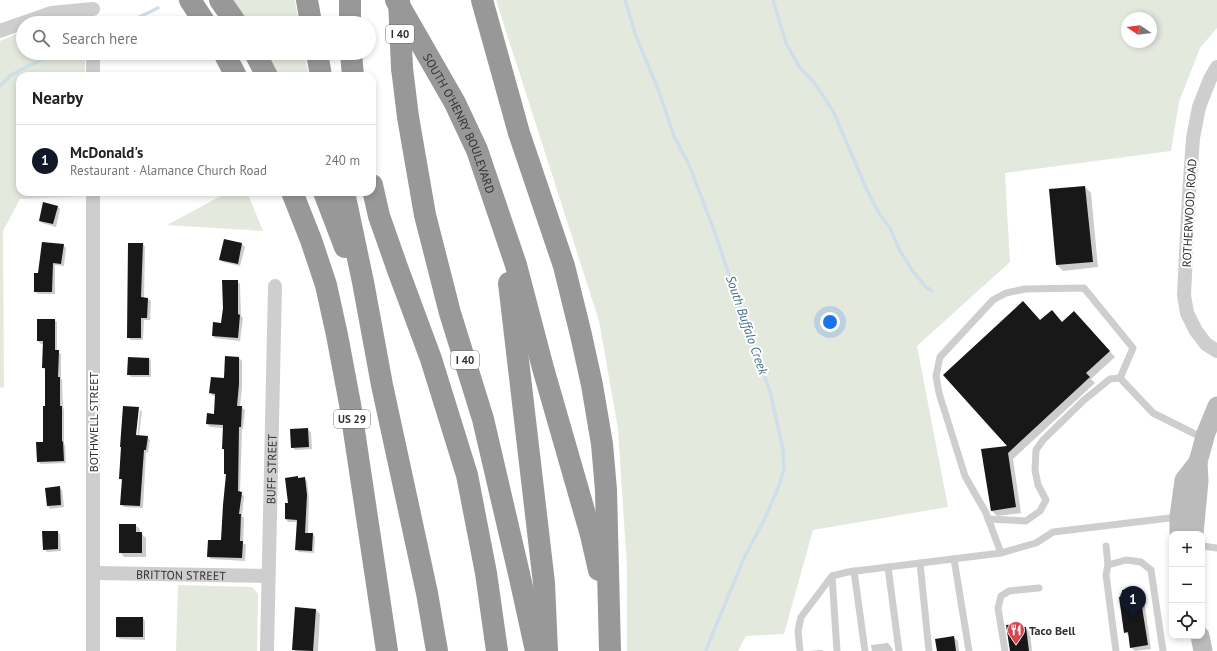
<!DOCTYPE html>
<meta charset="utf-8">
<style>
body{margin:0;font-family:"PT Sans",sans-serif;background:#f6f6f6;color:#222}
.controls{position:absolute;right:12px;bottom:12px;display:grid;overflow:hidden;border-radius:8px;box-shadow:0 2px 6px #0003}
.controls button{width:36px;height:36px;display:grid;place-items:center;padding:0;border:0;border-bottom:1px solid #e0e0e0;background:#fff;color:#222;font:20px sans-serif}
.compass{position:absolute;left:1121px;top:12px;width:36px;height:36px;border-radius:50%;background:#fff;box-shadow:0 2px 6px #0003;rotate:283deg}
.you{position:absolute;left:830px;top:322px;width:14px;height:14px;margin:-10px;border:3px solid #fff;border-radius:50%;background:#1a73e8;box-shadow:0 0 0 6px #1a73e833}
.badge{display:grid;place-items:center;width:26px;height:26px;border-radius:50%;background:#111827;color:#fff;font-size:13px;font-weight:700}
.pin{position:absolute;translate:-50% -33px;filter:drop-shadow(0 1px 2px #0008)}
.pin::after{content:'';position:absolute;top:21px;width:14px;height:12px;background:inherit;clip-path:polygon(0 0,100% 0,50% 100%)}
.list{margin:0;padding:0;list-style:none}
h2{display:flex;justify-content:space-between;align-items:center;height:52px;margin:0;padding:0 16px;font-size:17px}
h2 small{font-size:13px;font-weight:400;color:#767676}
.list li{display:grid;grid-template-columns:26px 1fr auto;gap:12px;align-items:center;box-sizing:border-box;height:72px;padding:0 16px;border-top:1px solid #e0e0e0}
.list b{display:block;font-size:15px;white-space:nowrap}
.list p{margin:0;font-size:13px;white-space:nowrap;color:#767676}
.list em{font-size:13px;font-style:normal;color:#767676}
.icon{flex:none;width:22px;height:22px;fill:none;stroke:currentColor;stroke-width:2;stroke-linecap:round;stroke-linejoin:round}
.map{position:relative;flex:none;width:1217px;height:651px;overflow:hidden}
.search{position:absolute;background:#fff;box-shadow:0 2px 6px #0003;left:16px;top:16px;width:360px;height:44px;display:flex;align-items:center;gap:10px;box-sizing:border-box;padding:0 14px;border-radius:22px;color:#767676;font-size:15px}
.panel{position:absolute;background:#fff;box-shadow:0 2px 6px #0003;left:16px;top:72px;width:360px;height:124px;border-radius:12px}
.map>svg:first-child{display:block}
.green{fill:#e4e9de;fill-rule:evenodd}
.shadow{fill:#0003}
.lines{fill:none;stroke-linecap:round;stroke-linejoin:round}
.stream{stroke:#cfdfea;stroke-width:3.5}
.building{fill:#181818}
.lane{stroke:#cecece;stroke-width:7}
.street{stroke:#cecece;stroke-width:14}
.secondary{stroke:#bbb;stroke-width:19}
.highway{stroke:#989898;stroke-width:22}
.highway-bridge{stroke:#989898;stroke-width:22}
.labels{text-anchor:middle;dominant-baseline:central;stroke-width:4;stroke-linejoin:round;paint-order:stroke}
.shield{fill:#fff;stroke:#6f6f6f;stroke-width:1}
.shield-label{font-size:11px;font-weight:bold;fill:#313131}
.street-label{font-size:12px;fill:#313131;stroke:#fff}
.poi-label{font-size:12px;font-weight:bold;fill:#313131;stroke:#fff;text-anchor:start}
.water-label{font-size:13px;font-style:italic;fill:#46708c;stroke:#fff}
</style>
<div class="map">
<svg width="1217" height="651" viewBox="0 0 1217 651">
<rect width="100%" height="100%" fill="#fff"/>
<g class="green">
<polygon points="228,0 295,0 299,23 244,23"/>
<path d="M496 0H1217V28L1200 48 1179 102 1171 151 1005 173 1010 262 917 346 948 507 813 530 784 634 746 636 738 651H627V568L618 429 599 321ZM1127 18H1151V42H1127Z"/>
<polygon points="23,31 23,53 85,53 85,76 20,76 20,192 83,192 83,196 20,199 3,231 4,388 0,387 0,41"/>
<polygon points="265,53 304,53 309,76 277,76"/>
<polygon points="228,192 247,192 263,231 167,225"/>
<polygon points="178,585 252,587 258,594 257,651 176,651"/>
</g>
<g class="shadow">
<polygon points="1085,187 1091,193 1098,267 1063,271 1057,265"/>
<polygon points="57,206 60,209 56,227 42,223 40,221"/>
<polygon points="225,240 242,244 245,247 240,266 223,262 220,259"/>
<polygon points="143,244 145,247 144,298 148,299 151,301 150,320 144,320 143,340 131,340 128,337"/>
<polygon points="63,245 66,248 64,266 55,265 55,294 38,294 35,291 39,274"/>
<polygon points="237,281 240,284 241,316 243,318 240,341 215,338 213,335 222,324"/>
<polygon points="1080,318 1115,357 1091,379 1095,383 1013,459 1021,513 997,516 992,511 1041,322 1063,323"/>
<polygon points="54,320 57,322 57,351 61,354 61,379 62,380 63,408 64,409 64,444 65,445 66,463 41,464 38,462 44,443 46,407 46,370 43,368 44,344 41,344 38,341"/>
<polygon points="226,357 239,358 242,361 242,387 240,407 242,407 245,410 243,429 242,429 240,493 244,496 242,516 244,518 243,543 246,545 245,561 211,559 208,556 222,542 227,476 225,474 225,451 223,449 224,428 210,427 207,424 215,415 216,396 213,396 210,393 225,379"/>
<polygon points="149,358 151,361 151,377 131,377 128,374"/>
<polygon points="124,407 140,409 138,409 135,440 137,440 140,410 142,411 139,436 147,437 150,440 148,453 146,452 143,508 124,507 121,504 123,481 120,479 122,448 121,447"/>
<polygon points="308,430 311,432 312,449 295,450 292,447"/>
<polygon points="297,477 299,479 304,478 307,481 309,498 308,534 313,534 315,537 314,553 299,552 296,549 298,522 288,522 286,519 289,504"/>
<polygon points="59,487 62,490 64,507 50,509 48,506 46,489"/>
<polygon points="135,525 140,529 140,533 141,533 146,538 146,557 124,557 120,552"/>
<polygon points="57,532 60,534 61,551 47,552 44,549"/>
<polygon points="1139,589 1143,593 1151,649 1135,651 1131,647 1129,636 1125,632 1125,597"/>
<polygon points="316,610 320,614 318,651 295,651 293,649"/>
<polygon points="143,618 145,621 145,640 120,639 117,637"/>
<polygon points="1017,625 1020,628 1025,628 1030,632 1032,651 1011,651"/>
<polygon points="953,637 958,641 959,651 938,651"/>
<polygon points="888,643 892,648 893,651 872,651 871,645"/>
<polygon points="822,650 823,651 809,651"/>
</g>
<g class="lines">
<g class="stream">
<polyline points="625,0 636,36 658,89 674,136 690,167 715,233 752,343 770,391 783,450 784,469 779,486 765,518 745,556 710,640 706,651"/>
<polyline points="773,0 786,43 800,68 814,82 833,111 866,188 880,215 890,228 899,249 912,270 926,287 932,291"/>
<polyline points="127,23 158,8"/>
<polyline points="0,86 11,75 54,53"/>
</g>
</g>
<g class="building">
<polygon points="1085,186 1093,262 1056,265 1049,189"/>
<polygon points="43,202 58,206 53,224 39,221"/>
<polygon points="224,239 242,243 238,264 219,260"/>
<polygon points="42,242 64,244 61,264 53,263 52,292 34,292 34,273 38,273"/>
<polygon points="128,243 143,243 141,297 148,298 147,318 141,318 141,338 127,338"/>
<polygon points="222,280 238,280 238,314 240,315 238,338 212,336 213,322 221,323 223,308"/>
<polygon points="1023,301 1040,320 1052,310 1062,322 1074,311 1110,351 1086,373 1090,377 1008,453 1016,507 991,511 981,449 1007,446 943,375"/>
<polygon points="37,319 55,319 55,350 59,350 58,377 60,377 60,406 62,406 62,442 63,441 64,461 37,462 36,442 43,442 43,406 45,406 45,368 42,368 43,341 37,341"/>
<polygon points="225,356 239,357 239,384 237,406 242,406 241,427 239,427 238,491 242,492 239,514 241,514 240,541 243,541 242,558 207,557 208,540 221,540 223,505 226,474 224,474 224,449 222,449 223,425 206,424 207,413 214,414 215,394 209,393 211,377 224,378"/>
<polygon points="128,357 149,358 149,375 127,375"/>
<polygon points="123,406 139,407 136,435 148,436 146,450 144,450 140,506 120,505 122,479 119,479 121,447 120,447"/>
<polygon points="308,428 309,447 291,448 290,429"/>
<polygon points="298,476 298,478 305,477 307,495 305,533 313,533 312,551 295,550 297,520 285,519 285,503 288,503 285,478"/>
<polygon points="60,486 61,505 47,506 45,488"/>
<polygon points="119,524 136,524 136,532 142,532 142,553 119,553"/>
<polygon points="42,531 58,531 58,549 43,550"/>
<polygon points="1139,588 1148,645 1130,648 1128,632 1124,633 1119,597 1123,597 1122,590"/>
<polygon points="295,607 316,609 313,651 292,650"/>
<rect x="116" y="617" width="27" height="20"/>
<polygon points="1017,624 1017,628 1026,627 1029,651 1010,651 1006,625"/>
<polygon points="954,636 956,651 937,651 935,639"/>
</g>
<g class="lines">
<g class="lane">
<polyline points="1178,517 1053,532 1036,543 1001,553 986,513 965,476 939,393 936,376 940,357 993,300 1006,293 1025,289 1084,288 1133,348 1120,378 1153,413 1203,438"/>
<polyline points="988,519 1026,521 1040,511 1046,500 1038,485 1035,470 1036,450 1043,440 1084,400 1110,379 1120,378"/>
<polyline points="1106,546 1108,565"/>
<polyline points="1202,546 1217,548"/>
<polyline points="954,559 969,651"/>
<polyline points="920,563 929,651"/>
<polyline points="888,567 899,651"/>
<polyline points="854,571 865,651"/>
<polyline points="800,651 798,631 801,617 832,576"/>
<polyline points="837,651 832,576 848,572 1001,553"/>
<polyline points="1005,651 998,608 1001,596 1009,591 1039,588"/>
<polyline points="1116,651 1106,575 1108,565 1126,560 1141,562 1151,570 1163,651"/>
</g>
<g class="street">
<polyline points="0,31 51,13 93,9"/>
<polyline points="93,53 93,76"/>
<polyline points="1217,67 1210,79 1199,107 1193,138 1189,195 1184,295 1187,313 1196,331 1206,344 1217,351"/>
<path id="s1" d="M94 573 268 576"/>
<polyline points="93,651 93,192"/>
<path id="s2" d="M267 651 275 286"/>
</g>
<g class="secondary">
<polyline points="1179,534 1179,517 1184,480 1198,462 1206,433 1217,406"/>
<polyline points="1194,534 1199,481 1198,462"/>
<polyline points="1200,636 1203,651"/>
</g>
<g class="highway">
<polyline points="190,0 205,23"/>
<polyline points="220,0 236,23"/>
<polyline points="307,0 311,23"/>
<path id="s3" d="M396 0 455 103 477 150 516 265 543 368 591 535 599 570"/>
<polyline points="482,0 519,133 564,266 581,335 592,385 602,444 606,490 610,651"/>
<polyline points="350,23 350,0"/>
<polyline points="224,53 236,76"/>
<polyline points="255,53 267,76"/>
<polyline points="317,53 321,76"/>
<polyline points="351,53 353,76"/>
<polyline points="402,68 408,117 425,215 450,313 483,419 520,578 536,651"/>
<polyline points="372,185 379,216 398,270 431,359 467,475 486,573 497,651"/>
<polyline points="292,192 311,240 326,285 337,335 350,404 387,651"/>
<polyline points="324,192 345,247"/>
<polyline points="344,192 363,282 382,385 427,593 437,651"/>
<polyline points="509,283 544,583 547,651"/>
</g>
<polyline class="highway-bridge" points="399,0 402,68"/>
</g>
<defs>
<symbol id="restaurant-pin" viewBox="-11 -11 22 30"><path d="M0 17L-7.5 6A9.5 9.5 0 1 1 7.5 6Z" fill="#d5464f" stroke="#fff"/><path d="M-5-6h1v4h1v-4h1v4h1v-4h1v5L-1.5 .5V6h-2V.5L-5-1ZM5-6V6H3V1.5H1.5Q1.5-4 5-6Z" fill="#fff"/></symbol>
</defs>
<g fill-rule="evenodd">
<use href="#restaurant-pin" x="1006" y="620" width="20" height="27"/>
</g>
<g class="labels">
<g class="shield">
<rect x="386" y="25" width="28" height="18" rx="3"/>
<rect x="451" y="351" width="28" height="18" rx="3"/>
<rect x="334" y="410" width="36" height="18" rx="3"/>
</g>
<g class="shield-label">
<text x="400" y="34">I 40</text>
<text x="465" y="360">I 40</text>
<text x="352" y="419">US 29</text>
</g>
<g class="street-label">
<text stroke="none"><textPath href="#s3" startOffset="139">SOUTH O'HENRY BOULEVARD</textPath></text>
<text transform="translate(1189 213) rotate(-87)">ROTHERWOOD ROAD</text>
<text transform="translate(93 422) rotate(-90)">BOTHWELL STREET</text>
<text stroke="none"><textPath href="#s2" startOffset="182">BUFF STREET</textPath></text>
<text stroke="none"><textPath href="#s1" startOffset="87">BRITTON STREET</textPath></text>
</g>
<g class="poi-label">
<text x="1029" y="630">Taco Bell</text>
</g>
<g class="water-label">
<text transform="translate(747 325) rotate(71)">South Buffalo Creek</text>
</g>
</g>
</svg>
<div class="controls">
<button>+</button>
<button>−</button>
<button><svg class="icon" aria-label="locate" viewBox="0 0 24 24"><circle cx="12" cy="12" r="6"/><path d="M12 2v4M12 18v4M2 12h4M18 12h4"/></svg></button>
</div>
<svg class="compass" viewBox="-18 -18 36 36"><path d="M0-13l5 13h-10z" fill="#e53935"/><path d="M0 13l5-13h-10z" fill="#767676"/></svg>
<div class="you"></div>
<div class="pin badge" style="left:1133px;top:619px">1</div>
<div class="search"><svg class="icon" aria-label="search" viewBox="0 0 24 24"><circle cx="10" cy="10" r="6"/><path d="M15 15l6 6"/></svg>Search here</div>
<section class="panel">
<h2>Nearby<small></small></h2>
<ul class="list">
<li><span class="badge">1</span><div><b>McDonald's</b><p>Restaurant · Alamance Church Road</p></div><em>240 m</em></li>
</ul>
</section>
</div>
